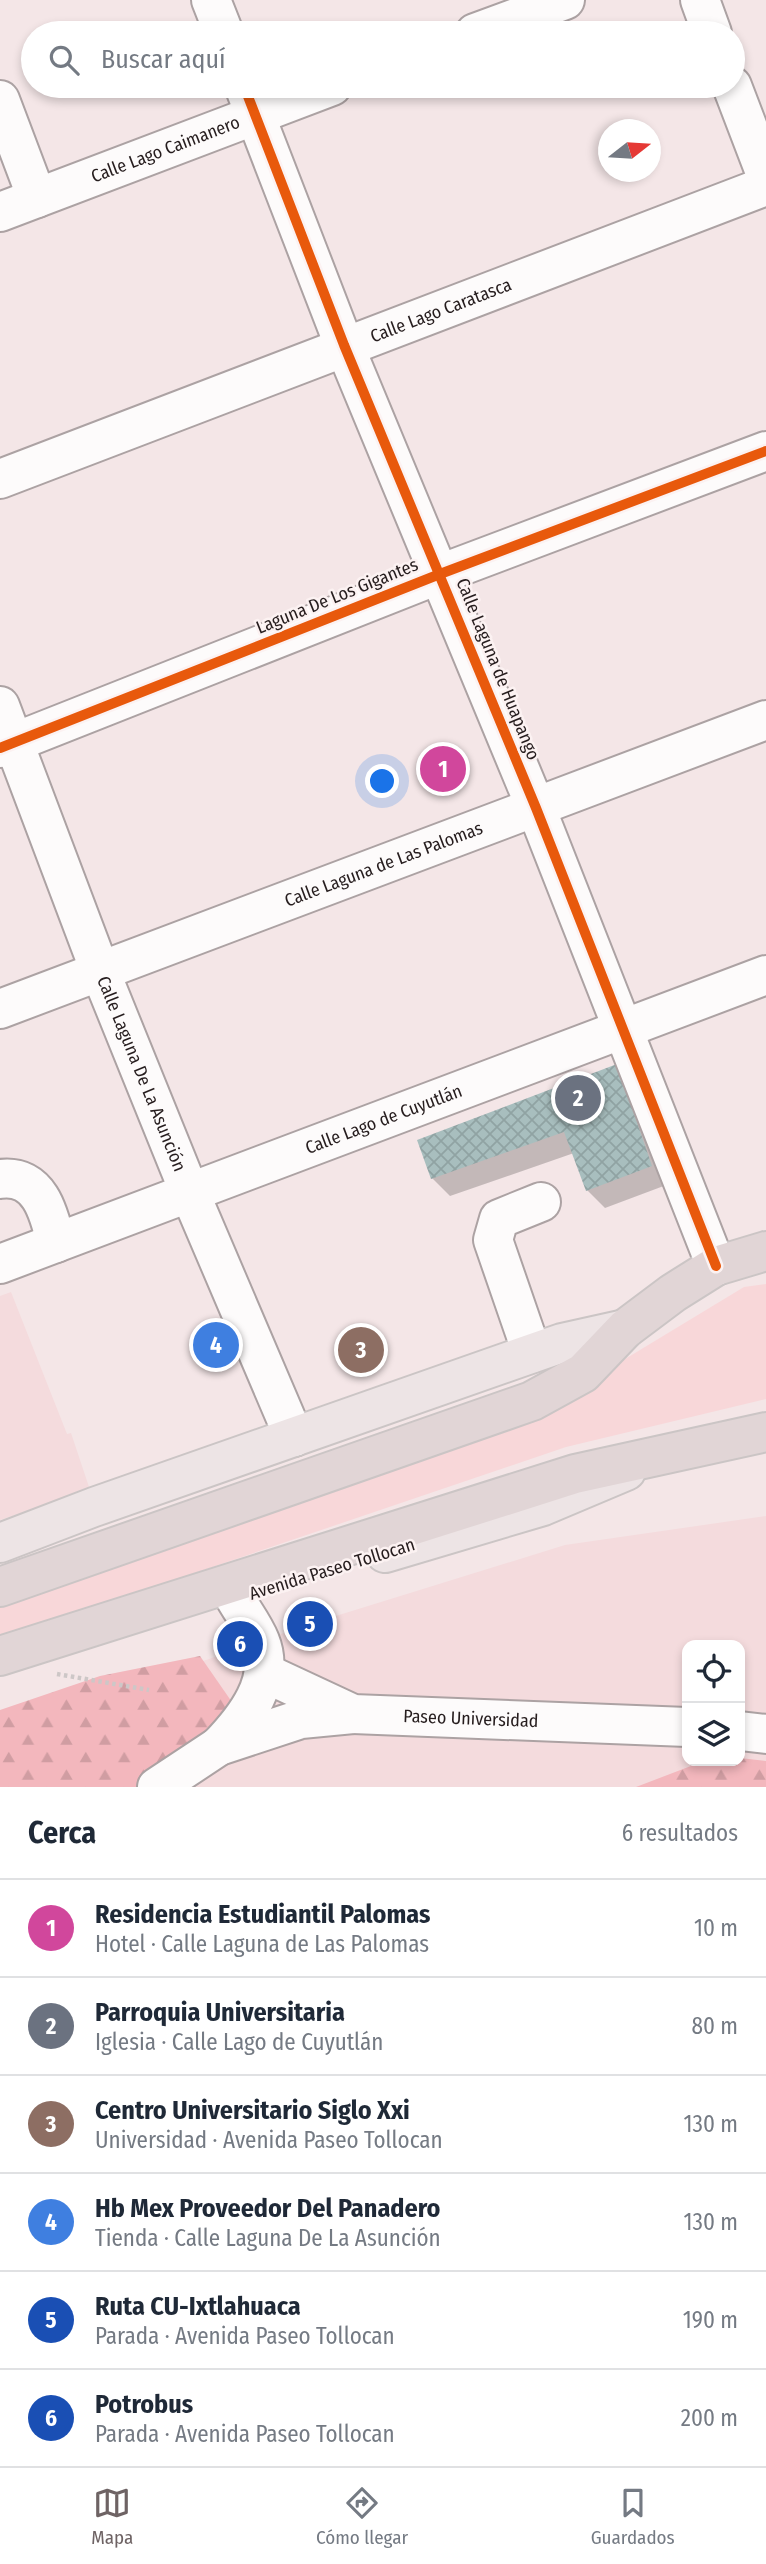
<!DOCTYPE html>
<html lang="es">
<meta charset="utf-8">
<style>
body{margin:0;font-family:"Fira Sans Condensed",sans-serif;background:#f2f2f3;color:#1f2937}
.controls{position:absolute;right:21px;bottom:21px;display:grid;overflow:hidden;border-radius:14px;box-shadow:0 4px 10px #0003}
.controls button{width:63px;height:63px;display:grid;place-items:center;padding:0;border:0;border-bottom:2px solid #e0e1e3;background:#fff;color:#1f2937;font:35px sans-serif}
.compass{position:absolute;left:598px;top:119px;width:63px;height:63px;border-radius:50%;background:#fff;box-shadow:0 4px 10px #0003;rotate:73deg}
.you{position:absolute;left:383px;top:782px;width:24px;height:24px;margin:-18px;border:5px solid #fff;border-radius:50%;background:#1a73e8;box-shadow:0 0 0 10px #1a73e833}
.badge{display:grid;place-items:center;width:46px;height:46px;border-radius:50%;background:#6e6364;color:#fff;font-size:23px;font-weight:700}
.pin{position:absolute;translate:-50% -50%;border:4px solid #fff;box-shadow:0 2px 7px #0006}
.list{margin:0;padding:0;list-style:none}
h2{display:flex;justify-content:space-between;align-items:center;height:91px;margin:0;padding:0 28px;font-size:30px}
h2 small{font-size:23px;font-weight:400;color:#747a83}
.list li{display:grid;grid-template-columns:46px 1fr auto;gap:21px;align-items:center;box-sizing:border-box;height:98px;padding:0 28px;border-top:2px solid #e0e1e3}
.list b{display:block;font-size:26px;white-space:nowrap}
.list p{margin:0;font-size:23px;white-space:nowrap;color:#747a83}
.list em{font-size:23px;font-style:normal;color:#747a83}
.icon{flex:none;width:38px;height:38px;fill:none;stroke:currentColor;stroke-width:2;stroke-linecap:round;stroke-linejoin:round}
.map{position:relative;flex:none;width:766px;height:1787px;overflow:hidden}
.search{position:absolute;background:#fff;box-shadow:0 4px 10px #0003;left:21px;right:21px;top:21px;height:77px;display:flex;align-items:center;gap:18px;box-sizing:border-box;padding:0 24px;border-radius:38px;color:#747a83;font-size:26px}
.sheet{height:679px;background:#fff}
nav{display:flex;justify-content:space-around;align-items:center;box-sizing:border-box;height:98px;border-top:2px solid #e0e1e3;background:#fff;font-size:19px;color:#747a83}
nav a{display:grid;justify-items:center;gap:4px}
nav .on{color:#6e6364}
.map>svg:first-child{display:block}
.built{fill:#f4dbdd;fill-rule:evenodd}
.grass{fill:#f8d7d9}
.forest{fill:url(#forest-firs)}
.shadow{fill:#0003}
.building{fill:url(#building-cross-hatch)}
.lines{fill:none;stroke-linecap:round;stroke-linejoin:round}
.minor-casing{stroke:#aca2a3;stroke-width:42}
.major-casing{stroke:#cbc5c5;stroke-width:42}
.highway-casing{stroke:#cbc5c5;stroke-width:42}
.path{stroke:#cdc7c7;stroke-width:4.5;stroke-dasharray:3.5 3.5;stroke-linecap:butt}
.minor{stroke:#fdfbfb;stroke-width:38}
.major{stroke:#ede4e5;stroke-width:38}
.highway{stroke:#e1d5d6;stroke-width:38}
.cycleway-casing{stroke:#fcf2f2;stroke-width:15}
.cycleway{stroke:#e8590c;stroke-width:10}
.labels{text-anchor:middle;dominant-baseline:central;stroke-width:5;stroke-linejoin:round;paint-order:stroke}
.street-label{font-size:18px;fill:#261d1e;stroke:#fcf2f2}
</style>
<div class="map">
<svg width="766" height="1787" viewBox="0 0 766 1787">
<defs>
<pattern id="forest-firs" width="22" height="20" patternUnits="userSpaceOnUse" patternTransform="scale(1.75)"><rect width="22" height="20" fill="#f3b7bd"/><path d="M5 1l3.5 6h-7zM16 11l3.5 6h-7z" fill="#d09da2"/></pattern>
<pattern id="building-cross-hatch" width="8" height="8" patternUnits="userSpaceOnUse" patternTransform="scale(1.75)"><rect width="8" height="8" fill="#a8bebe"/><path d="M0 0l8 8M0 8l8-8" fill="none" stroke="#90a3a3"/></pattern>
</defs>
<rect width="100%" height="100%" fill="#f4e6e7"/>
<g class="built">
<polygon points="11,1292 67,1434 71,1433 90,1490 0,1520 0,1296"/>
<path d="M766 1516V1787H0V1731L310 1624 565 1545ZM687 1645H740V1761H687Z"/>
</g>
<polygon class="grass" points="766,1284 766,1399 566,1447 0,1639 0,1605 564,1396 744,1287"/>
<g class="forest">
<polygon points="200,1656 234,1705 231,1717 144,1787 0,1787 0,1710 100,1676"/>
<polygon points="740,1758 766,1761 766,1787 636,1787 704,1761 740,1761"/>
</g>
<polygon class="shadow" points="617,1067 669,1184 605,1208 587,1190 574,1153 450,1196 432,1178"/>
<polygon class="building" points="617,1064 652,1166 586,1191 564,1132 431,1179 417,1140"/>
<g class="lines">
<defs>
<g id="minor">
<polyline points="211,0 224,33"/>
<polyline points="700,0 712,33"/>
<polyline points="475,33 565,0"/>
<polyline points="244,86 344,345 536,808 716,1266"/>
<polyline points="732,86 766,175"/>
<polyline points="0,100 37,198"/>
<path id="s1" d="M0 212 332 86"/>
<path id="s2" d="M0 479 766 186"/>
<path id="s3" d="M0 706 100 971 189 1191 294 1437"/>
<polyline points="0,748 440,574 766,451"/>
<path id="s4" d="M0 1009 766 720"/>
<path d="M0 1179C39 1174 49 1212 56 1243"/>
<path id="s5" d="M0 1264 766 975"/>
<polyline points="532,1353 493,1240 499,1219 541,1202"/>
<path id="s6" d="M265 1673 353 1714 687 1727"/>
<polyline points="740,1731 766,1734"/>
<path d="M219 1746C245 1719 276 1680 260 1641 254 1626 243 1612 235 1598"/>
<polyline points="157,1787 219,1746 301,1719 353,1714"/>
</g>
<g id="major">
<polyline points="0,1543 94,1507 516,1359 562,1343 625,1329"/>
<polyline points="385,1553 543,1506 626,1471"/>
</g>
<g id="highway">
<polyline points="0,1587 532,1401 583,1373 625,1329 673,1293 716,1266 766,1251"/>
<polyline points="0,1656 575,1474 766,1432"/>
</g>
</defs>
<use href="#minor" class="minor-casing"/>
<use href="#major" class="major-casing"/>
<use href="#highway" class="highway-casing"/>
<polyline class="path" points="57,1674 149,1690"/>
<use href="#minor" class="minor"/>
<use href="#major" class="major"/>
<use href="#highway" class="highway"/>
<defs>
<g id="cycleway">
<polyline points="244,86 344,345 536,808 716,1266"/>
<polyline points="0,748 440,574 766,451"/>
</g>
</defs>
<use href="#cycleway" class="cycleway-casing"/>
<use href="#cycleway" class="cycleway"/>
</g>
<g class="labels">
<g class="street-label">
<text stroke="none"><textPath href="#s1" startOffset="177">Calle Lago Caimanero</textPath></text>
<text stroke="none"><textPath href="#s2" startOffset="472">Calle Lago Caratasca</textPath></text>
<text transform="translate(337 596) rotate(-22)">Laguna De Los Gigantes</text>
<text transform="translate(498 669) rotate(68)">Calle Laguna de Huapango</text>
<text stroke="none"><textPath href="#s4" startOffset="410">Calle Laguna de Las Palomas</textPath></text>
<text stroke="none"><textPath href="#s3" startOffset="394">Calle Laguna De La Asunción</textPath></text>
<text stroke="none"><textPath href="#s5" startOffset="410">Calle Lago de Cuyutlán</textPath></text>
<text transform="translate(332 1569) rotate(-17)">Avenida Paseo Tollocan</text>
<text stroke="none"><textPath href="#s6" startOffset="215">Paseo Universidad</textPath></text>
</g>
</g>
</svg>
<div class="controls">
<button><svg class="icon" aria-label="locate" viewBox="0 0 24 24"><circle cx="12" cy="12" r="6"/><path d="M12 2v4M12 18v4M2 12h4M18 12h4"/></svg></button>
<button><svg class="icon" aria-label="layers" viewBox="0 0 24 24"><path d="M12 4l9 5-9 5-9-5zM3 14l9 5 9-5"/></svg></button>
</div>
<svg class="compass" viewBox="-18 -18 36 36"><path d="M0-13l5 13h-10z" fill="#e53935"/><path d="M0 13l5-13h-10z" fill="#747a83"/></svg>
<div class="you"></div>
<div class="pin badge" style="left:443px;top:769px;background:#d1479c">1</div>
<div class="pin badge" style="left:578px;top:1098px;background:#6b7280">2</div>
<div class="pin badge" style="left:361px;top:1350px;background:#8d6e63">3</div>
<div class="pin badge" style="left:216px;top:1345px;background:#3f7fe0">4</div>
<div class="pin badge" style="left:310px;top:1624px;background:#1a4fb4">5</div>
<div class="pin badge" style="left:240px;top:1644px;background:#1a4fb4">6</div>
<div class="search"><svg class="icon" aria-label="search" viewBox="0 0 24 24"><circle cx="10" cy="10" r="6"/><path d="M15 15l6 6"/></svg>Buscar aquí</div>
</div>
<section class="sheet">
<h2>Cerca<small>6 resultados</small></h2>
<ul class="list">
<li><span class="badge" style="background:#d1479c">1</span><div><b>Residencia Estudiantil Palomas</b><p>Hotel · Calle Laguna de Las Palomas</p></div><em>10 m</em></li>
<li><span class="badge" style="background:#6b7280">2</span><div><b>Parroquia Universitaria</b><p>Iglesia · Calle Lago de Cuyutlán</p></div><em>80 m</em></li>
<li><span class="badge" style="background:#8d6e63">3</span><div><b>Centro Universitario Siglo Xxi</b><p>Universidad · Avenida Paseo Tollocan</p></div><em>130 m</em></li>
<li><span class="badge" style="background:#3f7fe0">4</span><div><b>Hb Mex Proveedor Del Panadero</b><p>Tienda · Calle Laguna De La Asunción</p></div><em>130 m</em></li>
<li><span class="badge" style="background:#1a4fb4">5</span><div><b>Ruta CU-Ixtlahuaca</b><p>Parada · Avenida Paseo Tollocan</p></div><em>190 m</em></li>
<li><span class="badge" style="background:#1a4fb4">6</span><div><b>Potrobus</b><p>Parada · Avenida Paseo Tollocan</p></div><em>200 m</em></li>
</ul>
</section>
<nav>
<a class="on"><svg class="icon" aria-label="map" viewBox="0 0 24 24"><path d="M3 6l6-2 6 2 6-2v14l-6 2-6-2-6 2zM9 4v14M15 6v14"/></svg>Mapa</a>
<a><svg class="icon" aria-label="directions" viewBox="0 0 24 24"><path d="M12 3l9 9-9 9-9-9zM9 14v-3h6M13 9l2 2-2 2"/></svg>Cómo llegar</a>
<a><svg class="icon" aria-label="saved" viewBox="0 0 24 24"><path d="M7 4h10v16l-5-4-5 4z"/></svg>Guardados</a>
</nav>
